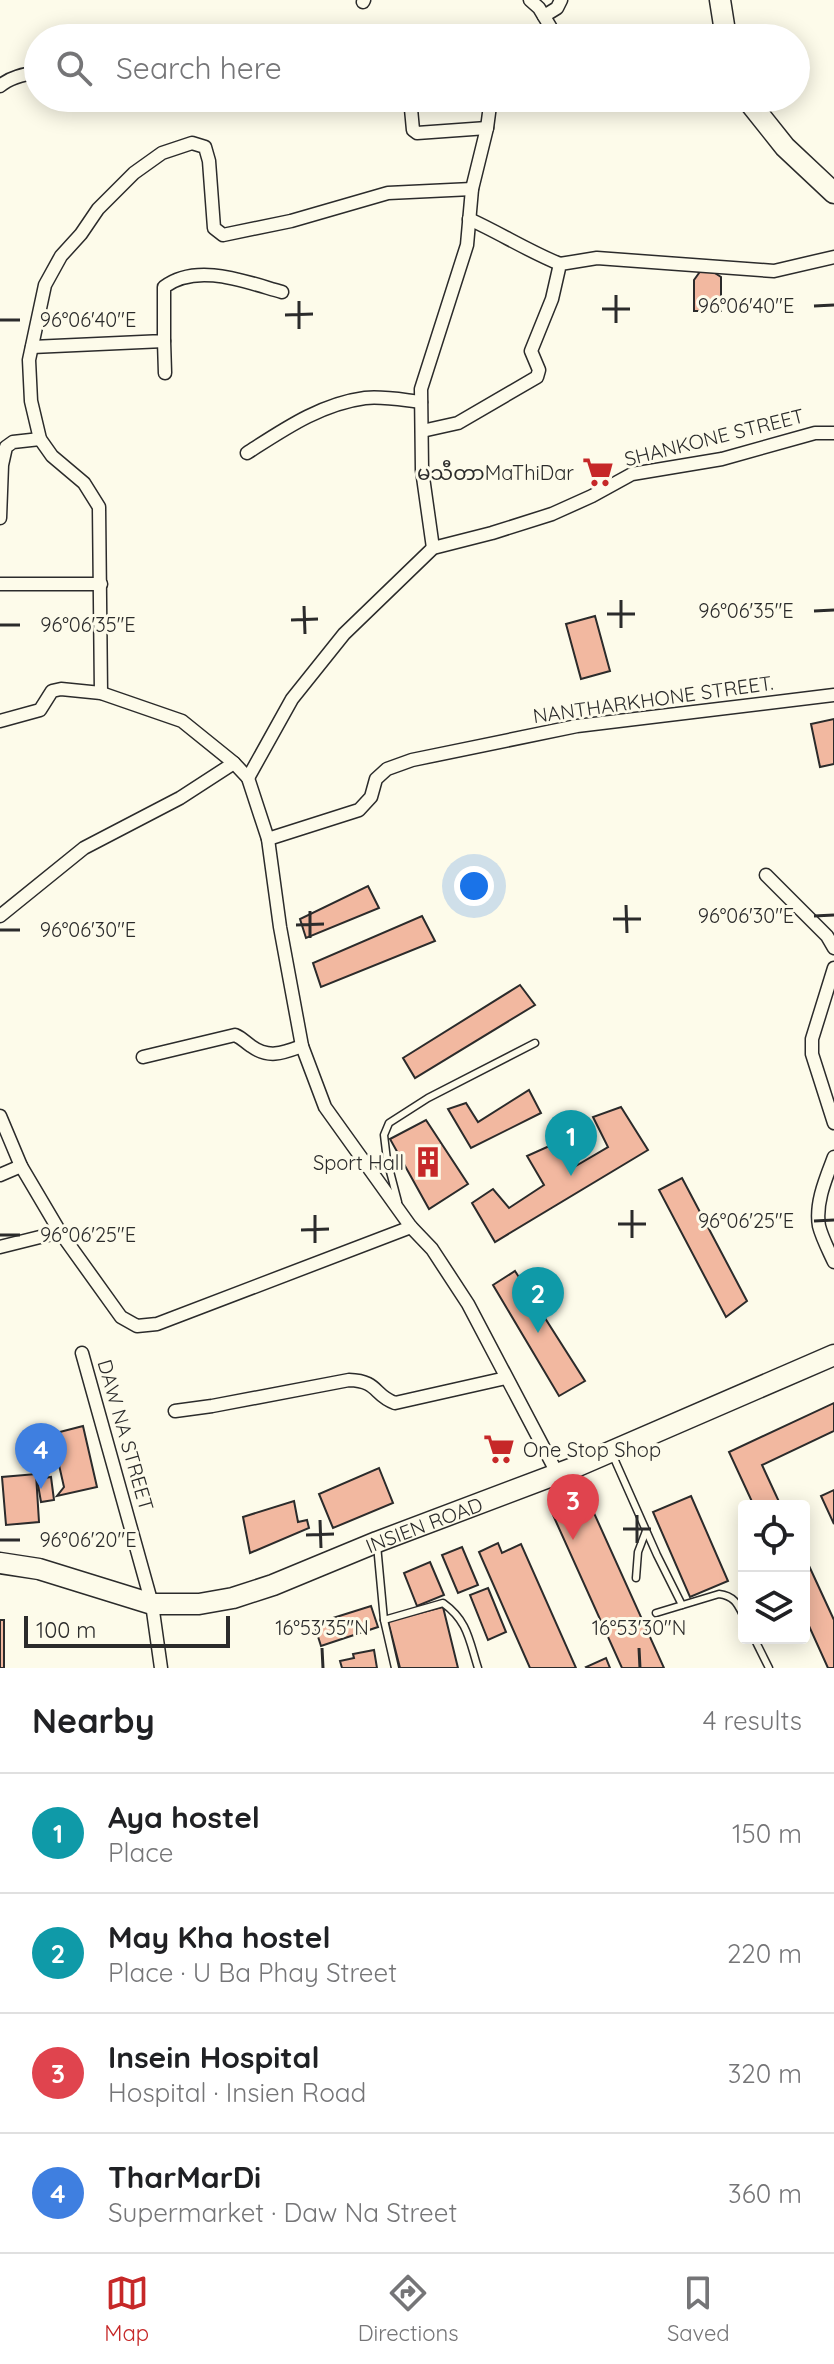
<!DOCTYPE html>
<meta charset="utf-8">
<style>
body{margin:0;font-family:Quicksand,"Noto Sans Myanmar",sans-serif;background:#f6f6f6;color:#202124}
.controls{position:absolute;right:24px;bottom:24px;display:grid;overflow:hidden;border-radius:8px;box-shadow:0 4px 20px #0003}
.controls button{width:72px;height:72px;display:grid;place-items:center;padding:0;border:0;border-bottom:2px solid #e0e0e0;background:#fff;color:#202124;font:40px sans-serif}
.scale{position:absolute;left:24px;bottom:20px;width:206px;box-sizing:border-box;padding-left:8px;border:4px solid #2b2b2b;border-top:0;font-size:22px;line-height:28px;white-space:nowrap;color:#2b2b2b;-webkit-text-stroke:6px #fdfbea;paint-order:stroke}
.you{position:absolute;left:474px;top:886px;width:28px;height:28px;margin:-20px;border:6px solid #fff;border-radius:50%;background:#1a73e8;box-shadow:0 0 0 12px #1a73e833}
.badge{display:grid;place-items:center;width:52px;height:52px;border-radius:50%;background:#c62828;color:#fff;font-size:26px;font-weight:700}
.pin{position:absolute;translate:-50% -66px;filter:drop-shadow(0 2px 4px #0008)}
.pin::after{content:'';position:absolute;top:42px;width:28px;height:24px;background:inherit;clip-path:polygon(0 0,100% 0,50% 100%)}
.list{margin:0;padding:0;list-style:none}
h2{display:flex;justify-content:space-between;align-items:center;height:104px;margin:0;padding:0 32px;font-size:34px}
h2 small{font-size:26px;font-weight:400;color:#757577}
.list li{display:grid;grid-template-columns:52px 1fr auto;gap:24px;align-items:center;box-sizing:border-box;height:120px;padding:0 32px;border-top:2px solid #e0e0e0}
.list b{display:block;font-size:30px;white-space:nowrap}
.list p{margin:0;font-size:26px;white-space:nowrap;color:#757577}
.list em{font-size:26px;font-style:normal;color:#757577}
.icon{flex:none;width:44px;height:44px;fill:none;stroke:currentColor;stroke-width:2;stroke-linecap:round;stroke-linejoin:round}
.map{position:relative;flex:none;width:834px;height:1668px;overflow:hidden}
.search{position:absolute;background:#fff;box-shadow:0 4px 20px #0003;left:24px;right:24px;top:24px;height:88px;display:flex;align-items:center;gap:20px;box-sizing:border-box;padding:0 28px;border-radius:44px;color:#757577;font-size:30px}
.sheet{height:584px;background:#fff}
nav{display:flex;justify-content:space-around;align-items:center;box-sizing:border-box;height:112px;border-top:2px solid #e0e0e0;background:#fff;font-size:22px;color:#757577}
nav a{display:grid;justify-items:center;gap:4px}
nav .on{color:#c62828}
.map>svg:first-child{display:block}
.building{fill:#f2b8a0;stroke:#2b2b2b;stroke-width:2}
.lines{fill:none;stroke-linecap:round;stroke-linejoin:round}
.lane-casing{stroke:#2b2b2b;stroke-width:9}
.street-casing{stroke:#2b2b2b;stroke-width:15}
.primary-casing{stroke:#2b2b2b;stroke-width:23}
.lane{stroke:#fdfbea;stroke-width:6}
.street{stroke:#fdfbea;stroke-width:12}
.primary{stroke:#fdfbea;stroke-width:20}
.ticks{fill:none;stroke:#2b2b2b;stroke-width:3}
.labels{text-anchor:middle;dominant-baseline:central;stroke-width:6;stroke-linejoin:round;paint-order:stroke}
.street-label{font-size:20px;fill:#2b2b2b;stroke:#fdfbea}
.poi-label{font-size:20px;fill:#2b2b2b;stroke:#fdfbea;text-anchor:end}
.ticks-label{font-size:20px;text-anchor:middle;fill:#2b2b2b;stroke:#fdfbea;stroke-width:6;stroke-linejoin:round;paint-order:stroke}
</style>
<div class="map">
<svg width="834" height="1668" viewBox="0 0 834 1668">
<rect width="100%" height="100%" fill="#fdfbea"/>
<g class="building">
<polygon points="704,266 721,277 721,311 694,311 694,280"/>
<polygon points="595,616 610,671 581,679 566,624"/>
<polygon points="834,719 834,764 820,767 811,724"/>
<polygon points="368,886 379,908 306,938 300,919"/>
<polygon points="422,916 435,941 321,987 313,963"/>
<polygon points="520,985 535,1005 415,1078 403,1058"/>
<polygon points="529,1090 541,1113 471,1148 448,1109 466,1103 478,1122"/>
<polygon points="621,1107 648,1150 495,1242 472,1203 493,1189 509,1208 544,1185 527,1156 556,1143 574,1167 608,1147 593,1117"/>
<polygon points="426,1120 468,1184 429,1209 390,1139"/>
<polygon points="682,1178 747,1301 726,1317 659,1190"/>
<polygon points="515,1271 585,1381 559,1396 493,1285"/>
<polygon points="834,1403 834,1431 762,1465 781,1506 754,1506 729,1452"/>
<polygon points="83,1426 97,1487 57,1496 64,1487 52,1434"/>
<polygon points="379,1468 393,1503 333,1528 319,1494"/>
<polygon points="36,1474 39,1522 6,1525 2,1477"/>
<polygon points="51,1477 54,1500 41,1502 37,1479"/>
<polygon points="834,1490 834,1524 821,1496"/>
<polygon points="691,1496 728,1581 690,1597 653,1512"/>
<polygon points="294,1501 298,1522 307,1520 309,1528 250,1553 243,1517"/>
<polygon points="574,1506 580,1520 594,1513 664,1668 622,1668 553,1515"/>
<polygon points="498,1543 502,1553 521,1544 576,1668 530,1668 479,1552"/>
<polygon points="462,1547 478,1585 458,1593 442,1555"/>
<polygon points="804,1555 834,1620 834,1668 828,1668 804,1615"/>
<polygon points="430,1562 444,1595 417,1606 404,1573"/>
<polygon points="488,1588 506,1632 488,1640 470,1595"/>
<polygon points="371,1606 378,1627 321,1646 314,1624"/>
<polygon points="443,1607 458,1668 400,1668 388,1621"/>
<rect x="0" y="1620" width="4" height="48"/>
<polygon points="374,1650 377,1668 342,1668 340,1661 354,1658 353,1654"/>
<polygon points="606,1658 610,1668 587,1668 586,1667"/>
</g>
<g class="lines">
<defs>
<g id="lane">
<polyline points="398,1202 387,1160 384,1135 389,1123 428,1098 535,1043"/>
<polyline points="613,1456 657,1555 682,1605"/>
<polyline points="377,1545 384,1620 395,1668"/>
<polyline points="636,1578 638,1552 646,1531"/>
<path d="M656 1613 719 1594C735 1596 738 1605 744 1617"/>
<path d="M384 1620 443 1603C468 1621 469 1640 478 1668"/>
<polyline points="754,1638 769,1668"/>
</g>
<g id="street">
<polyline points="530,0 539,8 557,38"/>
<polyline points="363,2 364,0"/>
<polyline points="544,16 557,8 561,0"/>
<path d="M0 86C10 77 25 74 38 72"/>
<polyline points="410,98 413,130 417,133 487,128"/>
<path d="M469 219C500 233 528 251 560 264"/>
<polyline points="164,341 165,373"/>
<path d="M32 347 164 341V287C197 262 246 282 282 292"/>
<polyline points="422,431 458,423 537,377 539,370 531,351 552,299 560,264 597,258 774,271 834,257"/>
<path d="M247 453C283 430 320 404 365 398 383 396 403 400 421 402"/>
<polyline points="0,518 2,465 6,447 13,442 40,439"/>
<polyline points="433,548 422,470 421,389 467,245 472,189 487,128 491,98"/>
<polyline points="0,584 101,584"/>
<polyline points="101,693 99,507 84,483 52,456 40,439 31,401 29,360 45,285 61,256 81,234 98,209 134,173 162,153 192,143 205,147 209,161 214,228 223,235 291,221 388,193 472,189"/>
<polyline points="0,721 40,710 52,691 61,689 101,693 182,721 234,763 248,778 268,839 280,927 302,1046 325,1107 411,1227 432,1249 468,1304 557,1473"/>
<polyline points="248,778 292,699 344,634 433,548 492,533 552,514 592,496 632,474 722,459 815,433 834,433"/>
<polyline points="268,839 359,810 371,797 376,779 387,769 412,760 577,726 834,695"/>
<polyline points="766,875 827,936 834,948"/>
<polyline points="0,916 84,848 180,798 234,763"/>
<polyline points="834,968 812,1039 812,1054 834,1123"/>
<path d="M143 1057 235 1035C242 1038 245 1042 251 1046 269 1059 283 1053 302 1046"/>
<polyline points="0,1116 21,1166 60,1232 121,1317 137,1326 157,1324 411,1227"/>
<path d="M834 1157C826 1178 815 1203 819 1226 822 1238 829 1251 834 1262"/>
<polyline points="0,1175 21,1166"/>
<polyline points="0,1247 60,1232"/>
<polyline points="82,1353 152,1604 161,1668"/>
<path d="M175 1411 212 1406 349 1380C379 1381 373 1395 395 1403L506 1378"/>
</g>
<g id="primary">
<polyline points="720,0 726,38"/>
<polyline points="746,98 785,147 834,193"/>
<path id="s1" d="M0 1563 39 1569 152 1604H199L233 1598 273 1585 377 1542 573 1468 834 1355"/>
</g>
</defs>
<use href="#lane" class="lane-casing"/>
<use href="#street" class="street-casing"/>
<use href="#primary" class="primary-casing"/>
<use href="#lane" class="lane"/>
<use href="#street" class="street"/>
<use href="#primary" class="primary"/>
</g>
<path class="ticks" d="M616 295V323M299 301V329M814 306 834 305M602 309H630M285 315 313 314M0 320H20M621 600V628M304 606 305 634M814 611 834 610M607 614H635M291 620 318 619M0 625H20M626 905 627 933M310 911V938M814 916 834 915M613 919H641M296 925 324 924M0 930H20M632 1210V1238M315 1215V1243M814 1221 834 1220M618 1224H646M301 1230 329 1229M0 1235H20M637 1515V1543M320 1520 321 1548M623 1529H651M306 1535 334 1534M0 1540H20M322 1648 323 1668M639 1648 640 1668"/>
<defs>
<symbol id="supermarket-bare" viewBox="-9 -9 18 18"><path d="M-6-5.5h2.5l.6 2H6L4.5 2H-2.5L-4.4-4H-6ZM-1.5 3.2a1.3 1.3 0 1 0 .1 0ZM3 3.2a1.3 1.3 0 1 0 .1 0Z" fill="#c62828" stroke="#fdfbea" stroke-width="2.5" paint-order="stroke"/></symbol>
<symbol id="building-bare" viewBox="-9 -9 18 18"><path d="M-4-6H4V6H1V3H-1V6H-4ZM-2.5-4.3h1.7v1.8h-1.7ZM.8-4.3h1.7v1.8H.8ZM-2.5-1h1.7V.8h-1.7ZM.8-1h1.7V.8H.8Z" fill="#c62828" stroke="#fdfbea" stroke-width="2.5" paint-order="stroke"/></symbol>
</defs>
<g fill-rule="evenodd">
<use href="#supermarket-bare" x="576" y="450" width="44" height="44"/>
<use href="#building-bare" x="406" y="1140" width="44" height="44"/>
<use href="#supermarket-bare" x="477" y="1427" width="44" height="44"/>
</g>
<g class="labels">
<g class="street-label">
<text transform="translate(714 437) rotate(-14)">SHANKONE STREET</text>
<text transform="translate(653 699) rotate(-8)">NANTHARKHONE STREET.</text>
<text transform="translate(126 1435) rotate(74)">DAW NA STREET</text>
<text stroke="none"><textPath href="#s1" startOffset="444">INSIEN ROAD</textPath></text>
</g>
<g class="poi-label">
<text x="574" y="472">မသီတာMaThiDar</text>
<text x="404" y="1162">Sport Hall</text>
<text x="523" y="1449" text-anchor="start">One Stop Shop</text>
</g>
</g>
<g class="ticks-label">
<text x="746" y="313">96°06'40"E</text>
<text x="88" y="327">96°06'40"E</text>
<text x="746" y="618">96°06'35"E</text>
<text x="88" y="632">96°06'35"E</text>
<text x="746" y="923">96°06'30"E</text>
<text x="88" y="937">96°06'30"E</text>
<text x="746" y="1228">96°06'25"E</text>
<text x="88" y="1242">96°06'25"E</text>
<text x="88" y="1547">96°06'20"E</text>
<text x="322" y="1635">16°53'35"N</text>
<text x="639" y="1635">16°53'30"N</text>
</g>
</svg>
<div class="controls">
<button><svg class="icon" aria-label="locate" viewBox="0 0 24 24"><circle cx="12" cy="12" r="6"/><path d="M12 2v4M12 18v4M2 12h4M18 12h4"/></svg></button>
<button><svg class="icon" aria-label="layers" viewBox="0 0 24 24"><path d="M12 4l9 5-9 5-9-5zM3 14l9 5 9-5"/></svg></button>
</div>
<div class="scale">100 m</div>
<div class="you"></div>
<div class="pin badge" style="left:571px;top:1176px;background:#0f9aa8">1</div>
<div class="pin badge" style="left:538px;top:1333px;background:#0f9aa8">2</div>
<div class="pin badge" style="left:573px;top:1540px;background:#e0444e">3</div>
<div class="pin badge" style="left:41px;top:1489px;background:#3f7fe0">4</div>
<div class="search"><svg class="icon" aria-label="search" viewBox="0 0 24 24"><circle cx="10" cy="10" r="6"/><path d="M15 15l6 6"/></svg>Search here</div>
</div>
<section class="sheet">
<h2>Nearby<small>4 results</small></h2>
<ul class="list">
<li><span class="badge" style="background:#0f9aa8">1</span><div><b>Aya hostel</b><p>Place</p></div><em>150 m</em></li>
<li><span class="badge" style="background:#0f9aa8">2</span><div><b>May Kha hostel</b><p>Place · U Ba Phay Street</p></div><em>220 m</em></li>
<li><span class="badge" style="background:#e0444e">3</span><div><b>Insein Hospital</b><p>Hospital · Insien Road</p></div><em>320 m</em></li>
<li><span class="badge" style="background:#3f7fe0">4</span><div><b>TharMarDi</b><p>Supermarket · Daw Na Street</p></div><em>360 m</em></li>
</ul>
</section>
<nav>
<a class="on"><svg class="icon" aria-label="map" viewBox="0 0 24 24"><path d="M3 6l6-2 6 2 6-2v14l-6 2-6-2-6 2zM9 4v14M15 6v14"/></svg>Map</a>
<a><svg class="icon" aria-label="directions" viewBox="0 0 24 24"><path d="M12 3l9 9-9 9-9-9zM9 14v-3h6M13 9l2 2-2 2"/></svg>Directions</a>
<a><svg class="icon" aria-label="saved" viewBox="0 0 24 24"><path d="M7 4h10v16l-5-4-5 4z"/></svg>Saved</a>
</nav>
